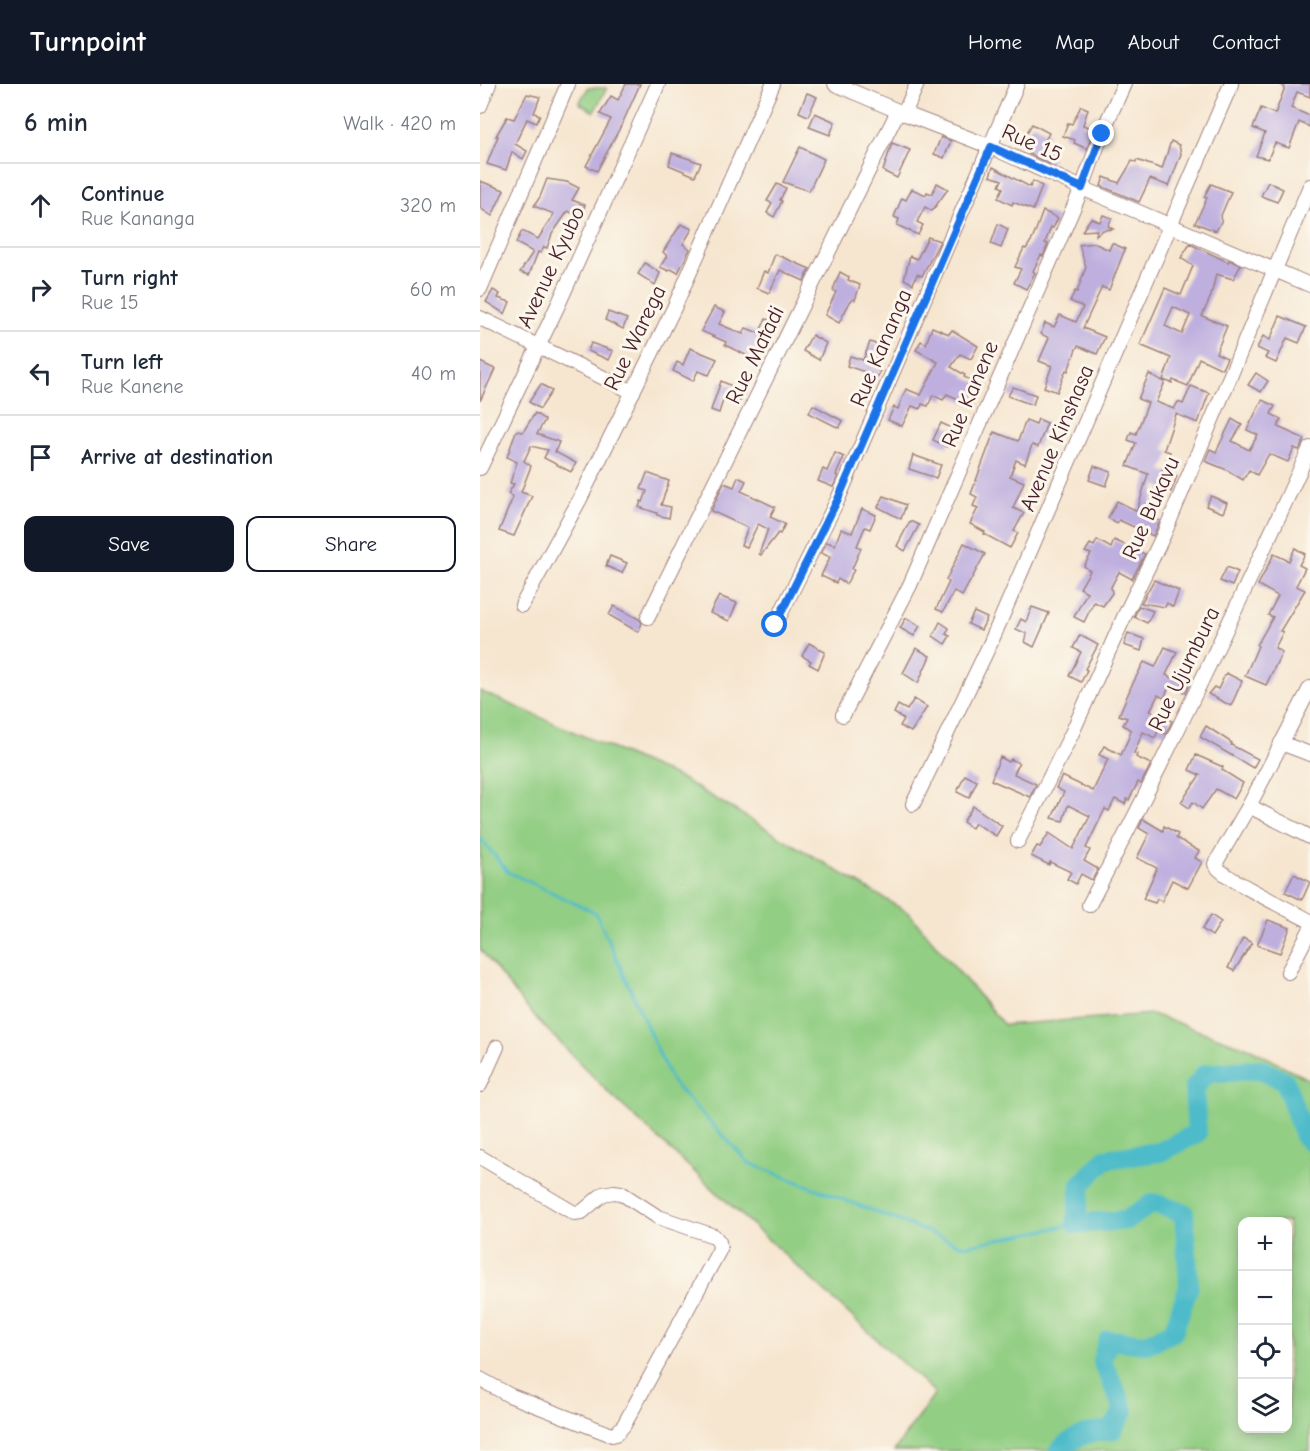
<!DOCTYPE html>
<meta charset="utf-8">
<style>
body{margin:0;font-family:"Comic Neue",sans-serif;background:#f6f6f7;color:#1f2937}
.controls{position:absolute;right:18px;bottom:18px;display:grid;overflow:hidden;border-radius:12px;box-shadow:0 3px 15px #0003}
.controls button{width:54px;height:54px;display:grid;place-items:center;padding:0;border:0;border-bottom:2px solid #e0e1e3;background:#fff;color:#1f2937;font:30px sans-serif}
.stop{position:absolute;width:18px;height:18px;margin:-14px;border:4px solid #1a73e8;border-radius:50%;background:#fff}
.stop.end{background:#1a73e8;border-color:#fff;box-shadow:0 2px 6px #0008}
.list{margin:0;padding:0;list-style:none}
h2{display:flex;justify-content:space-between;align-items:center;height:78px;margin:0;padding:0 24px;font-size:26px}
h2 small{font-size:20px;font-weight:400;color:#747a83}
.list li{display:grid;grid-template-columns:39px 1fr auto;gap:18px;align-items:center;box-sizing:border-box;height:84px;padding:0 24px;border-top:2px solid #e0e1e3}
.list b{display:block;font-size:22px;white-space:nowrap}
.list p{margin:0;font-size:20px;white-space:nowrap;color:#747a83}
.list em{font-size:20px;font-style:normal;color:#747a83}
.actions{display:flex;gap:12px;padding:18px 24px}
.actions a{flex:1;padding:14px 0;border:2px solid #111827;border-radius:12px;text-align:center;font-size:21px;color:#111827}
.actions .main{background:#111827;color:#fff}
.icon{flex:none;width:33px;height:33px;fill:none;stroke:currentColor;stroke-width:2;stroke-linecap:round;stroke-linejoin:round}
.map{position:relative;flex:none;width:830px;height:1367px;overflow:hidden}
header{display:flex;align-items:center;gap:36px;box-sizing:border-box;height:84px;padding:0 30px;background:#111827;color:#fff}
header strong{font-size:28px}
nav{display:flex;gap:33px;margin-inline-start:auto;font-size:21px}
main{display:flex}
aside{flex:1;background:#fff}
.map>svg:first-child{display:block}
.green{fill:#92ce83;stroke:#6e7657;stroke-width:1.5;fill-rule:evenodd}
.lines{fill:none;stroke-linecap:round;stroke-linejoin:round}
.stream{stroke:#4ebbc9;stroke-width:3}
.river{stroke:#4ebbc9;stroke-width:20}
.building{fill:#beafdf;fill-rule:evenodd}
.minor-casing{stroke:#a0827e;stroke-width:16}
.minor{stroke:#fff;stroke-width:14}
.route{stroke:#1a73e8;stroke-width:8}
.labels{text-anchor:middle;dominant-baseline:central;stroke-width:6;stroke-linejoin:round;paint-order:stroke}
.street-label{font-size:22px;fill:#4a1f2b;stroke:#fbf7ec}
</style>
<header>
<strong>Turnpoint</strong>
<nav><a>Home</a><a>Map</a><a>About</a><a>Contact</a></nav>
</header>
<main>
<aside>
<h2>6 min<small>Walk · 420 m</small></h2>
<ul class="list">
<li><svg class="icon" aria-label="ahead" viewBox="0 0 24 24"><path d="M12 20V5M6 11l6-6 6 6"/></svg><div><b>Continue</b><p>Rue Kananga</p></div><em>320 m</em></li>
<li><svg class="icon" aria-label="right" viewBox="0 0 24 24"><path d="M7 20v-9h11M14 6l5 5-5 5"/></svg><div><b>Turn right</b><p>Rue 15</p></div><em>60 m</em></li>
<li><svg class="icon" aria-label="left" viewBox="0 0 24 24"><path d="M17 20v-9H6M10 6l-5 5 5 5"/></svg><div><b>Turn left</b><p>Rue Kanene</p></div><em>40 m</em></li>
<li><svg class="icon" aria-label="arrive" viewBox="0 0 24 24"><path d="M6 21V4h12l-3 4 3 4H6"/></svg><div><b>Arrive at destination</b></div></li>
</ul>
<div class="actions"><a class="main">Save</a><a>Share</a></div>
</aside>
<div class="map">
<svg width="830" height="1367" viewBox="0 0 830 1367">
<rect width="100%" height="100%" fill="#fbf7ec"/>
<filter id="ink" filterUnits="userSpaceOnUse"><feTurbulence type="fractalNoise" baseFrequency=".0167" numOctaves="2"/><feDisplacementMap in="SourceGraphic" scale="12" xChannelSelector="R" yChannelSelector="G"/><feConvolveMatrix kernelMatrix="1 2 1 2 8 2 1 2 1" color-interpolation-filters="sRGB"/></filter>
<filter id="wash" filterUnits="userSpaceOnUse"><feTurbulence type="fractalNoise" baseFrequency=".008" numOctaves="4" result="noise"/><feDisplacementMap in="SourceGraphic" scale="24" xChannelSelector="R" yChannelSelector="G"/><feGaussianBlur stdDeviation="1.35" result="paint"/><feColorMatrix in="noise" values="0 0 0 0 0 0 0 0 0 0 0 0 0 0 0 0 0 1.4 0 .05"/><feComposite in="paint" operator="in"/></filter>
<g filter="url(#wash)">
<rect width="100%" height="100%" fill="#f6e6d0"/>
<g class="green">
<polygon points="108,4 127,4 114,28 99,19"/>
<path d="M0 607 202 695 429 829 524 941 672 930 771 965 830 996V1367H414L455 1309 131 1011 51 929 0 865ZM762 1138H808V1344H762Z"/>
</g>
<g class="lines">
<polyline class="stream" points="0,754 28,788 116,829 192,998 269,1079 484,1162 596,1140"/>
<path class="river" d="M579 1367C596 1350 610 1348 632 1346L644 1326 622 1277 628 1256 666 1260 693 1248 709 1202 704 1129 673 1119 646 1136 596 1140 601 1100 625 1075 680 1068 717 1049 714 1005 725 990 780 985 805 997 824 1052 830 1057"/>
</g>
<g id="blocks">
<g class="building">
<polygon points="146,0 160,0 143,38 117,87 106,82 131,35 120,30 131,12 138,16"/>
<polygon points="799,0 830,0 830,13 817,8 811,24 830,32 830,43 819,38 809,64 795,59 788,75 776,72 785,49 773,44 781,24 795,30 805,3"/>
<polygon points="327,9 337,13 328,32 319,28"/>
<polygon points="47,10 60,13 54,29 60,31 56,39 47,35 35,60 47,67 43,75 32,68 26,86 7,80 18,52 16,52 27,33 34,35"/>
<polygon points="601,22 608,25 603,41 614,45 607,65 594,59 595,56 583,52 588,39 592,40"/>
<polygon points="335,29 355,38 350,51 329,43"/>
<polygon points="552,40 569,49 562,63 573,72 570,80 549,70 551,67 547,66 550,57 544,54"/>
<polygon points="461,53 471,57 464,74 454,70"/>
<polygon points="691,57 699,61 701,70 689,102 670,95 659,118 621,102 624,93 639,99 652,77 656,78 657,76 682,85"/>
<polygon points="412,59 430,66 417,94 403,87"/>
<polygon points="320,63 344,75 329,107 303,98"/>
<polygon points="192,69 221,79 215,92 189,81"/>
<polygon points="513,83 550,103 553,97 562,102 553,126 533,118 532,121 518,114 523,104 519,102 522,96 510,92"/>
<polygon points="67,95 87,98 99,104 92,116 105,121 100,133 88,127 72,150 67,164 64,163 61,169 58,168 49,191 40,188 53,168 36,159 42,147 58,155 74,130 54,122 60,113"/>
<polygon points="0,97 24,106 12,132 0,124"/>
<polygon points="788,98 803,105 797,118 781,112"/>
<polygon points="457,99 468,105 452,127 445,123 437,138 443,141 438,151 417,141 419,135 414,133 422,114 426,116 432,105 446,111 447,108 452,110"/>
<polygon points="297,100 306,104 300,116 302,117 294,133 287,129 292,119 287,117"/>
<polygon points="731,100 751,108 740,134 742,136 736,147 715,139 727,114 724,113"/>
<polygon points="563,127 578,134 573,144 571,143 565,159 568,160 563,172 561,171 553,187 555,189 546,205 534,199 541,185 535,183 544,164 546,165 553,154"/>
<polygon points="623,131 632,134 628,142 633,145 623,146 616,151 617,146 602,147 611,134 620,138"/>
<polygon points="201,140 212,145 203,160 210,165 198,189 191,185 189,187 180,183 187,172 183,168"/>
<polygon points="518,140 528,145 521,164 511,160"/>
<polygon points="448,153 460,157 442,192 437,190 433,200 424,195 430,172 437,175"/>
<polygon points="614,159 629,166 632,159 645,165 629,206 622,203 603,244 625,253 617,270 598,262 596,265 588,287 586,286 577,308 564,303 572,282 559,277 569,254 561,250 565,239 574,243 580,231 596,238 603,223 590,217 595,207 597,208 606,183 599,161"/>
<path d="M710 160 748 178 749 176 761 181 753 195 736 190 731 212 722 232 747 242 736 269 747 274 742 285 719 274 708 302 693 296 692 299 683 296 691 274 660 261 685 204 701 211 713 182 701 174ZM693 223 710 231 702 250 685 242Z"/>
<polygon points="295,170 330,185 324,197 300,186 289,209 277,204 284,187 288,189"/>
<polygon points="165,179 180,189 175,201 158,190"/>
<polygon points="360,188 369,193 368,196 380,201 375,216 373,215 370,218 359,239 345,231 356,208 353,206"/>
<polygon points="13,206 20,210 18,214 30,218 25,230 6,218"/>
<polygon points="234,223 245,228 239,240 263,250 266,244 279,249 286,235 298,240 291,254 287,253 276,276 245,261 246,258 221,247"/>
<polygon points="128,228 147,235 143,245 125,236"/>
<polygon points="800,232 826,243 819,259 807,254 796,279 785,274 788,269 777,264 783,252 790,256"/>
<polygon points="452,243 469,250 472,246 498,262 491,275 480,270 471,283 485,291 484,293 501,301 492,321 467,310 463,316 453,311 448,322 442,320 440,325 432,322 422,342 408,336 414,323 418,325 426,305 441,311 458,278 436,266 441,257 446,260"/>
<polygon points="332,251 346,259 339,276 323,267"/>
<polygon points="390,258 401,262 392,283 400,288 395,298 383,292 385,288 367,282 370,272 383,276"/>
<polygon points="111,259 133,267 129,276 108,267"/>
<polygon points="210,264 237,275 229,291 218,287 213,297 193,287 197,278 203,281"/>
<polygon points="0,278 15,285 0,317"/>
<polygon points="776,289 788,297 781,308 768,301"/>
<polygon points="669,290 685,298 676,318 694,325 698,318 703,320 711,302 729,309 718,339 696,330 684,366 690,368 682,386 697,392 691,408 676,401 668,431 680,437 673,452 639,436 637,439 628,434 637,417 657,427 668,390 647,382 656,359 648,356 651,348 656,350 668,319 658,315"/>
<polygon points="241,297 265,308 260,317 245,310 239,329 231,326"/>
<polygon points="61,300 72,307 60,325 49,318"/>
<polygon points="533,303 556,311 553,321 528,312"/>
<polygon points="782,316 795,322 791,330 801,335 798,343 825,355 819,366 814,364 808,378 789,370 777,391 769,386 763,396 747,386 725,377 730,365 736,368 752,335 762,341 752,357 769,366 778,351 767,346"/>
<polygon points="333,321 363,337 359,344 329,329"/>
<polygon points="55,329 65,336 57,350 79,358 75,368 96,379 91,388 64,374 68,366 51,362 44,377 51,382 41,408 52,412 34,452 19,447 33,413 28,410 34,400 30,399 37,378 27,373 36,347 43,348"/>
<polygon points="558,335 567,339 558,363 552,361 545,380 536,376 530,392 544,398 533,424 544,429 534,447 538,449 530,464 504,450 505,448 490,440 498,424 493,422 497,413 491,410 514,348 538,357 546,336 556,340"/>
<polygon points="461,339 476,346 467,363 453,356"/>
<polygon points="355,369 364,373 356,391 358,392 353,403 338,397 343,385 347,387"/>
<polygon points="433,371 461,381 456,394 429,385"/>
<polygon points="614,382 631,388 626,402 609,396"/>
<polygon points="167,389 189,397 181,421 191,423 189,434 177,431 177,429 159,423 161,417 163,418 167,407 161,405"/>
<polygon points="258,393 266,397 261,407 295,423 290,433 305,440 300,450 298,449 281,471 279,470 288,445 278,440 267,463 261,461 268,444 231,427 244,399 254,403"/>
<polygon points="404,412 426,421 421,435 398,423"/>
<polygon points="731,412 747,419 743,429 726,422"/>
<polygon points="382,425 396,431 390,445 385,443 377,462 381,464 372,485 374,486 366,500 358,495 356,499 341,492 350,473 341,469 347,458 355,461 361,445 372,449"/>
<polygon points="430,437 439,441 425,467 417,462"/>
<polygon points="617,456 631,464 634,456 665,470 652,495 639,488 631,503 632,509 623,522 614,518 604,538 594,533 607,508 600,504 610,487 604,482 611,470 605,468 610,460 614,462"/>
<polygon points="484,459 505,470 482,512 474,507 463,528 456,525 469,498 466,496"/>
<polygon points="815,464 825,470 819,481 825,484 816,502 825,506 800,547 803,548 795,564 802,568 786,601 765,592 778,562 777,561 793,533 788,531 798,512 778,501 794,470 809,477"/>
<polygon points="130,472 147,479 142,489 126,482"/>
<polygon points="747,483 758,488 752,502 740,497"/>
<polygon points="674,496 699,507 693,523 687,519 685,523 661,519"/>
<polygon points="239,512 257,519 249,537 230,529"/>
<polygon points="134,522 159,535 162,539 158,548 129,531"/>
<polygon points="659,522 673,527 667,539 654,533"/>
<polygon points="552,523 569,529 554,563 545,558 547,550 536,545 541,535 546,538"/>
<polygon points="494,528 507,534 501,546 488,540"/>
<polygon points="426,534 440,542 434,552 420,544"/>
<polygon points="460,538 469,544 466,550 470,552 465,560 453,552"/>
<polygon points="648,549 664,555 661,567 644,561"/>
<polygon points="600,551 618,561 605,585 607,586 601,598 589,592 601,568 593,564"/>
<polygon points="329,559 345,568 338,585 329,580 331,577 322,572"/>
<polygon points="685,563 697,568 686,591 709,601 706,609 690,601 684,614 678,611 670,627 692,637 686,650 678,647 675,654 663,648 654,669 657,670 656,673 671,680 661,700 658,698 649,716 647,715 645,720 635,715 629,727 625,725 606,764 610,766 604,777 618,785 612,796 601,790 596,800 587,795 591,788 570,778 569,781 551,772 557,762 560,763 569,749 593,765 610,732 588,721 583,737 572,734 584,708 576,704 582,692 613,707 628,675 619,671 624,662 641,671 649,653 651,646 643,641 647,634 639,631 651,603 664,578 675,583"/>
<polygon points="436,564 450,572 438,599 423,589"/>
<polygon points="746,589 762,597 751,622 728,610 734,603 738,605"/>
<polygon points="434,615 447,623 431,648 420,642 424,635 414,629 418,621 427,626"/>
<polygon points="726,642 752,659 751,661 778,675 773,684 720,653"/>
<polygon points="716,671 743,683 742,686 763,699 754,715 736,705 722,725 713,718 709,724 701,718 720,691 709,686"/>
<polygon points="520,673 529,678 531,675 539,679 534,690 556,700 550,713 511,696"/>
<polygon points="485,691 497,697 489,714 477,708"/>
<polygon points="493,722 522,742 516,752 495,739 492,744 483,738"/>
<polygon points="663,735 683,747 684,742 698,750 696,754 719,767 715,774 722,778 708,804 692,796 682,817 677,815 675,819 663,815 677,784 657,774 669,750 659,744"/>
<polygon points="814,790 830,798 822,816 805,808"/>
<polygon points="731,831 741,838 732,852 722,845"/>
<polygon points="788,836 810,844 800,869 777,861"/>
<polygon points="763,854 772,859 754,887 748,884"/>
</g>
</g>
</g>
<g filter="url(#ink)">
<use href="#blocks" fill-opacity="0" stroke="#a0827e" stroke-width="1.5"/>
<g class="lines">
<defs>
<g id="minor">
<polyline points="355,0 418,27 511,63 602,104 830,201"/>
<polyline points="0,22 9,0"/>
<polyline points="424,30 437,0"/>
<polyline points="0,205 88,0"/>
<polyline points="0,234 153,308"/>
<polyline points="0,384 78,221 178,0"/>
<polyline points="42,521 100,415 194,224 293,0"/>
<polyline points="168,533 418,27"/>
<polyline points="295,541 358,415 537,0"/>
<path d="M830 604 769 722 735 780C738 792 814 828 830 837"/>
<polyline points="363,631 430,501 602,104 622,49 644,0"/>
<polyline points="801,659 830,670"/>
<polyline points="433,720 511,558 751,0"/>
<polyline points="769,722 830,753"/>
<polyline points="538,757 592,649 644,533 684,450 830,102"/>
<path d="M609 821C688 671 760 518 830 364"/>
<polyline points="808,888 830,846"/>
<polyline points="0,1001 17,963"/>
<polyline points="0,1073 94,1129 102,1128 123,1110 134,1108 141,1109 178,1133 234,1152 239,1158 240,1165 144,1341 136,1350 132,1351 29,1311 0,1295"/>
</g>
</defs>
<use href="#minor" class="minor-casing"/>
<use href="#minor" class="minor"/>
</g>
</g>
<g class="lines" filter="url(#ink)">
<polyline class="route" points="295,541 358,415 511,63 602,104 622,50"/>
</g>
<g class="labels">
<g class="street-label">
<text transform="translate(552 59) rotate(24)">Rue 15</text>
<text transform="translate(71 183) rotate(-65)">Avenue Kyubo</text>
<text transform="translate(155 254) rotate(-64)">Rue Warega</text>
<text transform="translate(401 264) rotate(-67)">Rue Kananga</text>
<text transform="translate(275 271) rotate(-64)">Rue Matadi</text>
<text transform="translate(490 310) rotate(-67)">Rue Kanene</text>
<text transform="translate(577 354) rotate(-67)">Avenue Kinshasa</text>
<text transform="translate(671 424) rotate(-66)">Rue Bukavu</text>
<text transform="translate(704 585) rotate(-64)">Rue Ujumbura</text>
</g>
</g>
</svg>
<div class="controls">
<button>+</button>
<button>−</button>
<button><svg class="icon" aria-label="locate" viewBox="0 0 24 24"><circle cx="12" cy="12" r="6"/><path d="M12 2v4M12 18v4M2 12h4M18 12h4"/></svg></button>
<button><svg class="icon" aria-label="layers" viewBox="0 0 24 24"><path d="M12 4l9 5-9 5-9-5zM3 14l9 5 9-5"/></svg></button>
</div>
<div class="stop" style="left:295px;top:541px"></div>
<div class="stop end" style="left:622px;top:50px"></div>
</div>
</main>
